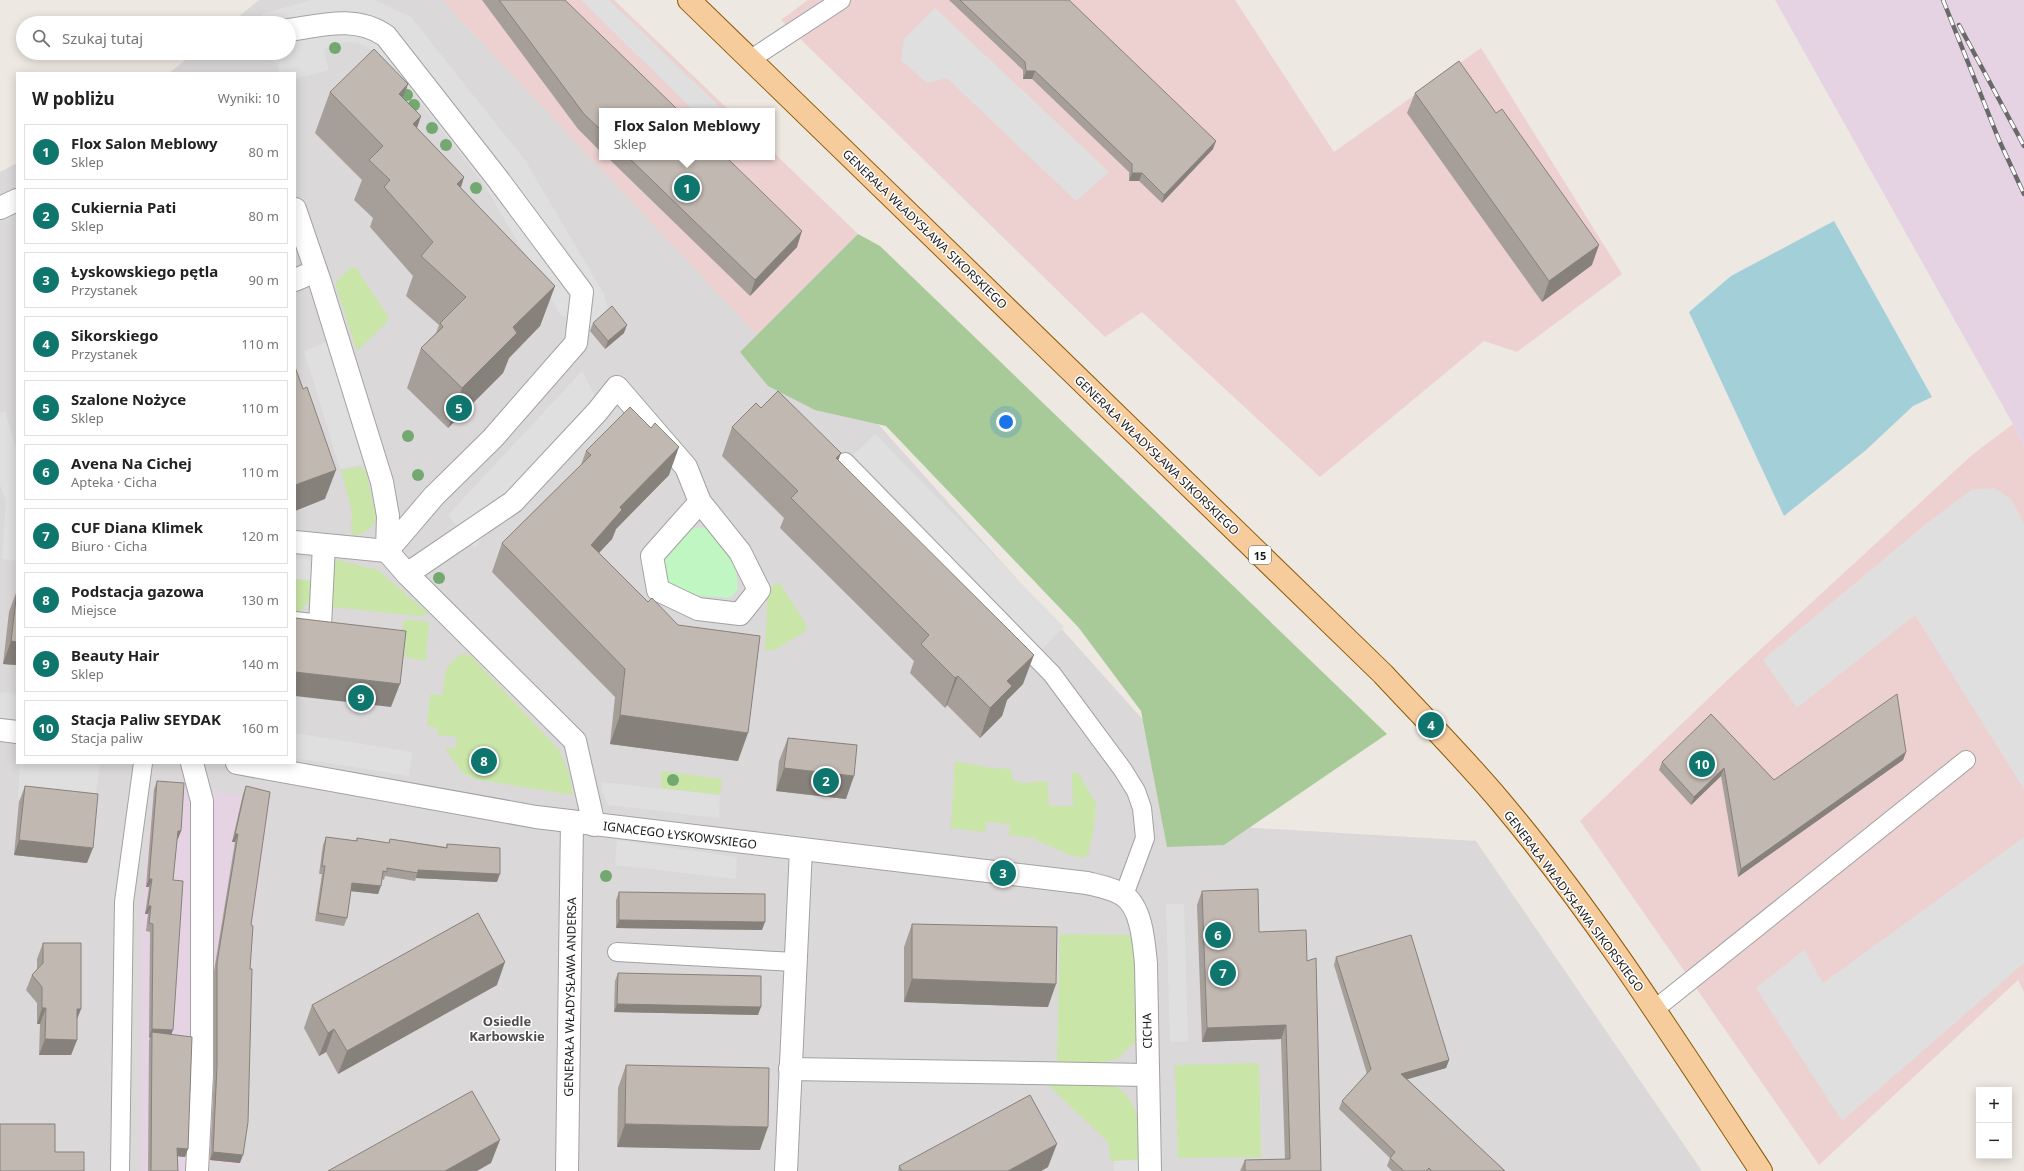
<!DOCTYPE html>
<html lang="pl">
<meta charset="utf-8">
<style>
body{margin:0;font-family:"Noto Sans",sans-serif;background:#f6f6f6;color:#222}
.controls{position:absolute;right:12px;bottom:12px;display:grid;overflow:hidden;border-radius:0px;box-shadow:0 2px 10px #0003}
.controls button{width:36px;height:36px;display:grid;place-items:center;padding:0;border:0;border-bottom:1px solid #e0e0e0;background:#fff;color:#222;font:20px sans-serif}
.you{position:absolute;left:1006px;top:422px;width:14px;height:14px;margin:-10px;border:3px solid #fff;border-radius:50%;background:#1a73e8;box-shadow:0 0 0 6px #1a73e833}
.badge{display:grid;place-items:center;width:26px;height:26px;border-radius:50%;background:#0f766e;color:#fff;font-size:13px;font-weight:700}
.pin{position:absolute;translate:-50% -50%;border:2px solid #fff;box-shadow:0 1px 4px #0006}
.popup{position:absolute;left:599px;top:108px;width:176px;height:52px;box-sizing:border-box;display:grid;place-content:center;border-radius:0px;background:#fff;filter:drop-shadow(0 1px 3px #0005);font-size:13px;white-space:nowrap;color:#767676}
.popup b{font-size:15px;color:#222}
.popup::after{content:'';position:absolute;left:50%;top:100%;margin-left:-8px;border:8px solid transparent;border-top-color:#fff}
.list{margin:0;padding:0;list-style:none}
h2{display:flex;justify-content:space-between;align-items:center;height:52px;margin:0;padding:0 16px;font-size:17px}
h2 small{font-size:13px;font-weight:400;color:#767676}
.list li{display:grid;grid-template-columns:26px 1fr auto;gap:12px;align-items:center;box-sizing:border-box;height:56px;margin:0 8px 8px;padding:0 8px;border:1px solid #e0e0e0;border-radius:0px}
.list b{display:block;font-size:15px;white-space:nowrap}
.list p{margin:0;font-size:13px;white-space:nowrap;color:#767676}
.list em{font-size:13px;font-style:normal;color:#767676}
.icon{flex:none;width:22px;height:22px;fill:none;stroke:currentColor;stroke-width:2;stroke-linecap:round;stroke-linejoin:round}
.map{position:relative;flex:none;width:2024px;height:1171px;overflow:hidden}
.search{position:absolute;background:#fff;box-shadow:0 2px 10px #0003;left:16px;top:16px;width:280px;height:44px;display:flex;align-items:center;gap:10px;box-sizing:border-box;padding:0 14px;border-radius:22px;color:#767676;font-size:15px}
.panel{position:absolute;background:#fff;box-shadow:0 2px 10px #0003;left:16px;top:72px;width:280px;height:692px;border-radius:0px}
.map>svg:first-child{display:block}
.residential{fill:#dad8d8}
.commercial{fill:#edd1d1}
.industrial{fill:#e5d3e3}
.grass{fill:#c9e5a8}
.forest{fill:#a8ca98}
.park{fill:#bff6c1}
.parking{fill:#dfdfdf}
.water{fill:#a3cfd9}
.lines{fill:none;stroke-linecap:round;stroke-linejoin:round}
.lane-casing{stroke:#a2a2a2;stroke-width:20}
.street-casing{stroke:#a2a2a2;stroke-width:24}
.primary-casing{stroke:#8d5b06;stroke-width:24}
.lane{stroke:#fff;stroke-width:18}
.street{stroke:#fff;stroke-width:22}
.primary{stroke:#f7cc9c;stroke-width:22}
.rail-casing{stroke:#696969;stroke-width:4.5}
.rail{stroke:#fff;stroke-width:3;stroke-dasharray:9;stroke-linecap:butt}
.tree{fill:#73a870}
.wall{fill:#a69e98}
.shaded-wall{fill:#87817c}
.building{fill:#c1b8b1;stroke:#87817c}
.labels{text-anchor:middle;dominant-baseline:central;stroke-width:3;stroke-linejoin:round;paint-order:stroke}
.shield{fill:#fff;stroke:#5f5f5f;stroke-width:1}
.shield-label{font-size:11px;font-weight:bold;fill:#1b1b1b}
.street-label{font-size:12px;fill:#1b1b1b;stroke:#fff}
.neighbourhood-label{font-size:13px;font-weight:bold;fill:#4e4e4e;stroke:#fff}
</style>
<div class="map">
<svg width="2024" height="1171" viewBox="0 0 2024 1171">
<rect width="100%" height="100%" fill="#ede8e1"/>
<polygon class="residential" points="259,0 442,0 780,359 800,337 1239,827 1476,841 1702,1171 0,1171 0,172 17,163 17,763 295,763 295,73 169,73 194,53 289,53 289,23 231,23"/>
<g class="commercial">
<polygon points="442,0 614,0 730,111 602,111 602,157 772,157 772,151 858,234 757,335"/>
<polygon points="808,0 1235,0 1334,152 1481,48 1622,274 1517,352 1484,341 1320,477 1142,312 1105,337 781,20"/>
<polygon points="2013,424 2024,446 2024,992 2018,980 1819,1165 1580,821 1736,672 1972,455"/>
</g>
<g class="industrial">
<polygon points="1775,0 2024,0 2024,446 2013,424"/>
<polygon points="154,786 270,799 249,956 241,1166 205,1161 204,1171 141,1171 141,911"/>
</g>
<g class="grass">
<polygon points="351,267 356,268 388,316 387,322 357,351 335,283"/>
<path d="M358 467 366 471 376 519C372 529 365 534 354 535L351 532 352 511 341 470Z"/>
<polygon points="338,560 378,570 429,614 419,616 333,607 329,603 332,563"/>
<path d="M295 579 314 581C313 595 310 602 300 611H295Z"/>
<polygon points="779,582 806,624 806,631 774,650 765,651 768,589"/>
<polygon points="404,619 429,622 426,661 405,657 405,648 399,647"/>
<path d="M461 654 471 656 559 750 569 773 573 795 475 779 462 772 445 748 455 749 457 737 438 735 436 727 427 726 430 694 443 695C445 675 443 667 461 654Z"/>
<polygon points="955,761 991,768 1010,769 1014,781 1024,783 1047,781 1049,806 1073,806 1072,772 1079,774 1096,803 1094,827 1088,854 1084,858 1071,855 1038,841 1035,838 1009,835 1010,824 986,822 985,832 951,828"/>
<polygon points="661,771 722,779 720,795 661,788"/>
<polygon points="1060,934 1130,935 1135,953 1137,1040 1117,1059 1094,1064 1057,1063"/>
<polygon points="1259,1063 1261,1157 1178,1158 1175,1065"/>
<path d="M1047 1081C1063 1082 1091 1079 1106 1083 1141 1093 1141 1130 1138 1160L1111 1161 1108 1142 1048 1085Z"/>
</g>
<polygon class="forest" points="858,234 880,246 1387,734 1224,845 1167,847 1141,711 1079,628 886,426 815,410 768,386 740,352"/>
<path class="park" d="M707 527 736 568 738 589 731 597C719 598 685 595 676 590 665 583 660 572 658 561L692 528Z"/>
<g class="parking">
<polygon points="312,0 375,0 411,17 525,160 604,294 608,310 588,329 560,314 483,183 406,85 376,52 359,43 349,42 336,43 327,47 324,52 329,70 295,79 295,73 280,73 276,62 272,59 265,60 263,53 289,53 289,23 264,23 261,14"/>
<polygon points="581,0 609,0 724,111 694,111"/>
<polygon points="935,8 1109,172 1076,201 947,78 927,83 901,60 904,39"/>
<polygon points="327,342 364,464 340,469 304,351"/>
<polygon points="582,371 599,404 474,548 448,515"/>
<polygon points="5,411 17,451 17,561 2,559 6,501 0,485 0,413"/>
<polygon points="875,434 1064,627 1042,649 853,455"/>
<polygon points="1994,488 2011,499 2024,524 2024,789 1915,615 1797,708 1763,660 1926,524 1971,490"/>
<polygon points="295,558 315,560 314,581 295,579"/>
<polygon points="0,692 17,694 17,720 0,718"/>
<polygon points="295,733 412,752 409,776 295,758"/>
<polygon points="20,763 100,763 94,807 18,799"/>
<polygon points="601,782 720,795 719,818 608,805 602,792"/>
<polygon points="2024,837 2024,963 1842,1121 1756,988 1804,950 1823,983"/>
<polygon points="617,840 737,857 736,879 615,865"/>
<polygon points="1166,904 1184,904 1188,1041 1170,1042"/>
<polygon points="1138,1160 1139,1171 1114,1171 1114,1161"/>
</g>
<polygon class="water" points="1834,221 1932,397 1913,406 1866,450 1784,516 1689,312 1731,276"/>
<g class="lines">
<defs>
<g id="lane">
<polyline points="751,59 841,0"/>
<polyline points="845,462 1052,674 1123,770 1136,791 1142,808 1145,838 1124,895"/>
<polyline points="617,952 795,962"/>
<polyline points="1655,1009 1966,760"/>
<polyline points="120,1171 124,902 143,763"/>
</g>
<g id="street">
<path d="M289 30C322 25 357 15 386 36L497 178 582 292 576 343 493 438 434 496 387 551"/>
<polyline points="0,208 17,200"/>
<polyline points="295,209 320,282 382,482 388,516 387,551 407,574 575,741 594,825"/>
<polyline points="295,280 316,271"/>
<polyline points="295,542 387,551"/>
<polyline points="407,574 513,502 597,412 617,387 686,467 700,502 740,552 759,590 740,614 698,609 658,590 652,556 700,502"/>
<polyline points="295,623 320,626 324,545"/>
<polyline points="0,730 17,732"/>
<polyline points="192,763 202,801 202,1074 197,1171"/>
<path d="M237 763 536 817 1087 883C1099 886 1112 888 1123 895 1142 907 1144 944 1146 964L1150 1171"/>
<polyline points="790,1069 1148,1075"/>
<polyline points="567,1171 572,822"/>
<polyline points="786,1171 801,849"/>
</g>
<path id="primary" d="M689 0 1383 674C1422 716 1463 757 1500 801 1597 916 1678 1045 1761 1171"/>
</defs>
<use href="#lane" class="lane-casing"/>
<use href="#street" class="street-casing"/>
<use href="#primary" class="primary-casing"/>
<use href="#lane" class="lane"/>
<use href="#street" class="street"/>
<use href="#primary" class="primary"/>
<defs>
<g id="rail">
<polyline points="1943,0 1999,140 2024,194"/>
<polyline points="1959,25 2024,146"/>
</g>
</defs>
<use href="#rail" class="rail-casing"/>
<use href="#rail" class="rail"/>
</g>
<g class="tree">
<circle cx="335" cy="48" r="6"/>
<circle cx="407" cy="95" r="6"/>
<circle cx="414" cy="105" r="6"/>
<circle cx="432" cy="128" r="6"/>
<circle cx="446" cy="145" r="6"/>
<circle cx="476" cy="188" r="6"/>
<circle cx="408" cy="436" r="6"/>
<circle cx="418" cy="475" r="6"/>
<circle cx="439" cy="578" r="6"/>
<circle cx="673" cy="780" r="6"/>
<circle cx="606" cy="876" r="6"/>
</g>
<g class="wall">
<polygon points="482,0 565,0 602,111 602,153 578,129"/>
<polygon points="949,0 1069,0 1213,149 1162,203 1139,181 1129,181 1129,172 1032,79 1023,79 1023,70"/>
<polygon points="408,84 403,98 421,116 417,128 464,177 461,188 555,286 540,326 509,358 503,373 448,428 407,388 421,348 436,333 439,325 406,296 413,276 370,227 373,218 354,200 362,180 315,133 330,92"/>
<polygon points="1415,93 1592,265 1542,302 1407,113"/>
<polygon points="607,157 726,157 797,247 750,296"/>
<polygon points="593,323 624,333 605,349 590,331"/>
<polygon points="761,408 838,460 1023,684 1007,700 1002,716 980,738 947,705 945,708 910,673 914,661 780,528 784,518 722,456 732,427"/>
<polygon points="586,451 669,475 616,529 612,539 599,553 738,761 610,744 615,697 492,572 502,543 581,465"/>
<polygon points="17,590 17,665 3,664 9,612"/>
<polygon points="1711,714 1774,780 1906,752 1903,760 1738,877 1721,776 1691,805 1659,770 1662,762"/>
<polygon points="788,738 846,799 776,791 779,761"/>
<polygon points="157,781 181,831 177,839 173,880 171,1035 185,1157 178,1156 178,1171 148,1171 149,1041 150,1038 149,1037 150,932 146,931 148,914 145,914 149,887 146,887 154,789"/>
<polygon points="25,786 87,863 14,855 19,802"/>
<polygon points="246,786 251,925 250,969 240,1163 210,1160 214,1074 214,971 235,842 232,842 243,794"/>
<polygon points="326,837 356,841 357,838 389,843 390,839 446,847 447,844 497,882 416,878 415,881 385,876 384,880 382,879 378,894 351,891 347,918 344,926 315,921 322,874 319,874 323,845"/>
<polygon points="1202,891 1259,932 1307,961 1321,1171 1240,1171 1245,1160 1285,1159 1281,1039 1202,1042 1197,905"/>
<polygon points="619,892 762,930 616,928 616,900"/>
<polygon points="912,924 1048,1007 904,1002 904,947"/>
<polygon points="43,943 81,1009 77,1019 77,1040 71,1055 39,1055 40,1024 37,1024 37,1003 26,990 32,975 37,969 37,959"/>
<polygon points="1336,957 1449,1060 1446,1068 1407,1079 1505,1171 1392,1171 1387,1166 1390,1158 1339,1109 1342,1101 1367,1074 1334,965"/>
<polygon points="618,973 758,1015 614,1012 615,981"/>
<polygon points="497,985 338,1074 326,1052 319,1056 304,1028 312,1005"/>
<polygon points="626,1065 760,1150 617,1147 618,1088"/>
<polygon points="899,1166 1048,1167 1041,1171 898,1171"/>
</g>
<g class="shaded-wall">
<polygon points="1026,71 1035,71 1032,79 1023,79"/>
<polygon points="408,84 393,124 399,94"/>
<polygon points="421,116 407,156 413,124"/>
<polygon points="1216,141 1213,149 1162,203 1164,195"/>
<polygon points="1132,173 1142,173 1139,181 1129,181"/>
<polygon points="464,177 450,218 457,184"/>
<polygon points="802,231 797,247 750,296 755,280"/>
<polygon points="1599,245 1592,265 1542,302 1549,281"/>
<polygon points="555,286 540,326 509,358 503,373 448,428 462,388 513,327"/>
<polygon points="627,325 624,333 605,349 608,341"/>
<polygon points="679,447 669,475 616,529 612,539 580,573 591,545 620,507"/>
<polygon points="841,453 830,483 836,458"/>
<polygon points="336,470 325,499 295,511 295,485"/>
<polygon points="11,641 17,642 17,665 3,664"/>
<polygon points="1034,655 1023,684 1007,700 1002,716 980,738 990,708 1007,681"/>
<polygon points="295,672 400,684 391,707 295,696"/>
<polygon points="958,676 947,705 945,708 955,678"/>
<polygon points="620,715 748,733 738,761 610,744"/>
<polygon points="1906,752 1903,760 1738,877 1741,869"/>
<polygon points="784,768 854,776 846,799 776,791"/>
<polygon points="1724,768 1721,776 1691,805 1694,797"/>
<polygon points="178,831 181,831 178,839 175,839"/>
<polygon points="235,834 238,834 235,842 232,842"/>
<polygon points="19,840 93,848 87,863 14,855"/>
<polygon points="418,870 500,874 497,882 416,878"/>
<polygon points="149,879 152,879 149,887 146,887"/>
<polygon points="352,883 381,886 378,894 349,891"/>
<polygon points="148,906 151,906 148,914 145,914"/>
<polygon points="619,920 765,922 762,930 616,928"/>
<polygon points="505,962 497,985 338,1074 347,1051"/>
<polygon points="912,979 1056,984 1048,1007 904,1002"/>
<polygon points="617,1004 761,1007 758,1015 614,1012"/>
<polygon points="42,1008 46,1008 40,1024 37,1024"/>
<polygon points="77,1009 81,1009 75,1024"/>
<polygon points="1286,1025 1281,1039 1202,1042 1207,1028"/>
<polygon points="152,1029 173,1030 170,1038 152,1032 150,1038 149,1037"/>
<polygon points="334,1029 326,1052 319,1056 328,1033"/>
<polygon points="45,1039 77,1040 71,1055 39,1055"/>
<polygon points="1449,1060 1446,1068 1398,1082 1401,1074"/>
<polygon points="625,1124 768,1127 760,1150 617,1147"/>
<polygon points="500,1140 491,1163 477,1171 445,1171"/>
<polygon points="1057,1144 1048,1167 1041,1171 1008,1171"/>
<polygon points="177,1148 188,1149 185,1157 175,1156"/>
<polygon points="213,1152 243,1155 240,1163 210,1160"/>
</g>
<g class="building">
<polygon points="499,0 565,0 679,111 602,111 602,131 584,114"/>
<polygon points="960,0 1069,0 1216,141 1164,195 1142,173 1132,173 1132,164 1035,71 1026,71 1025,62"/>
<polygon points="374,49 408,84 399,94 421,116 413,124 464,177 457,184 555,286 513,327 517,333 462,388 421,348 443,327 440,323 466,297 421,256 433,242 384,187 390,180 369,160 383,146 330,92"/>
<polygon points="1459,61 1496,113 1502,109 1599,245 1549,281 1415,93"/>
<polygon points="628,157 726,157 802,231 755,280"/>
<polygon points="612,306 627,325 608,341 593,323"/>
<polygon points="295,367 303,389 307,387 336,470 295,485"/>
<polygon points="778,391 841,453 836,458 1034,655 1007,681 1012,686 990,708 958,676 955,678 921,644 929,635 791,498 798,491 732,427 756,403 761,408"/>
<polygon points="630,407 651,428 655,423 679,447 620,507 622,510 591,545 648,602 652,598 678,625 760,636 748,733 620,715 625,669 502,543 591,455 586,451"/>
<polygon points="17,591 17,642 11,641"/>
<polygon points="295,618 406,631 400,684 295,672"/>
<polygon points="1897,694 1906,752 1741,869 1724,768 1694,797 1662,762 1711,714 1774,780"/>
<polygon points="788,738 857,745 854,776 784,768"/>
<polygon points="157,781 184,783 181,831 178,831 173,880 183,881 173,1030 152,1029 153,924 149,923 151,906 148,906 152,879 149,879"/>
<polygon points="25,786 98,794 93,848 19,840"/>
<polygon points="246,786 270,792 251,925 253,926 250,969 252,969 248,1122 243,1155 213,1152 217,1066 217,963 238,834 235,834"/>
<polygon points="326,837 357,841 357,838 389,843 390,839 447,848 447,844 500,848 500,874 418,870 418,873 387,868 387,872 383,871 381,886 352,883 347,918 318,913 325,866 322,866"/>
<polygon points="1258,889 1259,932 1306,930 1307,961 1316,958 1321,1171 1245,1171 1245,1160 1290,1159 1286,1025 1207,1028 1202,891"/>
<polygon points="619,892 765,894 765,922 619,920"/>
<polygon points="478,913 505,962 347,1051 334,1029 328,1033 312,1005"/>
<polygon points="912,924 1057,927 1056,984 912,979"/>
<polygon points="1411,935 1449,1060 1401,1074 1505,1171 1432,1171 1429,1168 1426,1171 1404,1171 1390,1158 1395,1152 1342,1101 1371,1069 1336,957"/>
<polygon points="43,943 81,943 81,1009 77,1009 77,1040 45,1039 46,1008 42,1008 42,987 32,975 43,963"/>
<polygon points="618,973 761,976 761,1007 617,1004"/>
<polygon points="152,1032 192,1037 188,1149 177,1148 178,1171 151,1171"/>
<polygon points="626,1065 769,1068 768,1127 625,1124"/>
<polygon points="472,1091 500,1140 445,1171 328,1171"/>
<polygon points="1030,1095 1057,1144 1008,1171 902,1171 899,1166"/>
<polygon points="0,1124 55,1124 55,1152 84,1152 84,1171 0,1171"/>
</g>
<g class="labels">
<rect class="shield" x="1249" y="546" width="22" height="18" rx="3"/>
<g class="shield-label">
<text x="1260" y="555">15</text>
</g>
<g class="street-label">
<text transform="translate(925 229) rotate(44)">GENERAŁA WŁADYSŁAWA SIKORSKIEGO</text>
<text transform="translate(1157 455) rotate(44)">GENERAŁA WŁADYSŁAWA SIKORSKIEGO</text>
<text transform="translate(680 835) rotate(7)">IGNACEGO ŁYSKOWSKIEGO</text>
<text transform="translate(1574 901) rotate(53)">GENERAŁA WŁADYSŁAWA SIKORSKIEGO</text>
<text transform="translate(570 997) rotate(-89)">GENERAŁA WŁADYSŁAWA ANDERSA</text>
<text transform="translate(1147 1031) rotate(-91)">CICHA</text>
</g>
<g class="neighbourhood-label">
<text x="507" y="1021">Osiedle<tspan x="507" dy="15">Karbowskie</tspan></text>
</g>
</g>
</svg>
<div class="controls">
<button>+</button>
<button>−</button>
</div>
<div class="you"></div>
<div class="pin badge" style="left:687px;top:188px">1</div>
<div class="popup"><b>Flox Salon Meblowy</b>Sklep</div>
<div class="pin badge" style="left:826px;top:781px">2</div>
<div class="pin badge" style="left:1003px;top:873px">3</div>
<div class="pin badge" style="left:1431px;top:725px">4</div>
<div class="pin badge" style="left:459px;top:408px">5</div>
<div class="pin badge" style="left:1218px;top:935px">6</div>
<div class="pin badge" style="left:1223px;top:973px">7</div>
<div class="pin badge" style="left:484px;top:761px">8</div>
<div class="pin badge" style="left:361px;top:698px">9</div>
<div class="pin badge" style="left:1702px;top:764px">10</div>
<div class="search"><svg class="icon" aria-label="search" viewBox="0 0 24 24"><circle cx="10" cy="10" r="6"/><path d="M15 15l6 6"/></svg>Szukaj tutaj</div>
<section class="panel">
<h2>W pobliżu<small>Wyniki: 10</small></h2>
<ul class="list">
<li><span class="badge">1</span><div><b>Flox Salon Meblowy</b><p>Sklep</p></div><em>80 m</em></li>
<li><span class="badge">2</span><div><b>Cukiernia Pati</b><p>Sklep</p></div><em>80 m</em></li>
<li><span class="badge">3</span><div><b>Łyskowskiego pętla</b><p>Przystanek</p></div><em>90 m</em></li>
<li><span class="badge">4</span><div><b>Sikorskiego</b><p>Przystanek</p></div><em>110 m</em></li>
<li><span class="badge">5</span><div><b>Szalone Nożyce</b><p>Sklep</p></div><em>110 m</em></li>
<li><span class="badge">6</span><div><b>Avena Na Cichej</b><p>Apteka · Cicha</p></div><em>110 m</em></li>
<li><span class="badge">7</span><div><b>CUF Diana Klimek</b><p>Biuro · Cicha</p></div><em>120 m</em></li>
<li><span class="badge">8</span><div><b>Podstacja gazowa</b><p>Miejsce</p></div><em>130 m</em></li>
<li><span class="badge">9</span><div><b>Beauty Hair</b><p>Sklep</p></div><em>140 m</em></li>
<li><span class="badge">10</span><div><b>Stacja Paliw SEYDAK</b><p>Stacja paliw</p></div><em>160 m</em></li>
</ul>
</section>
</div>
